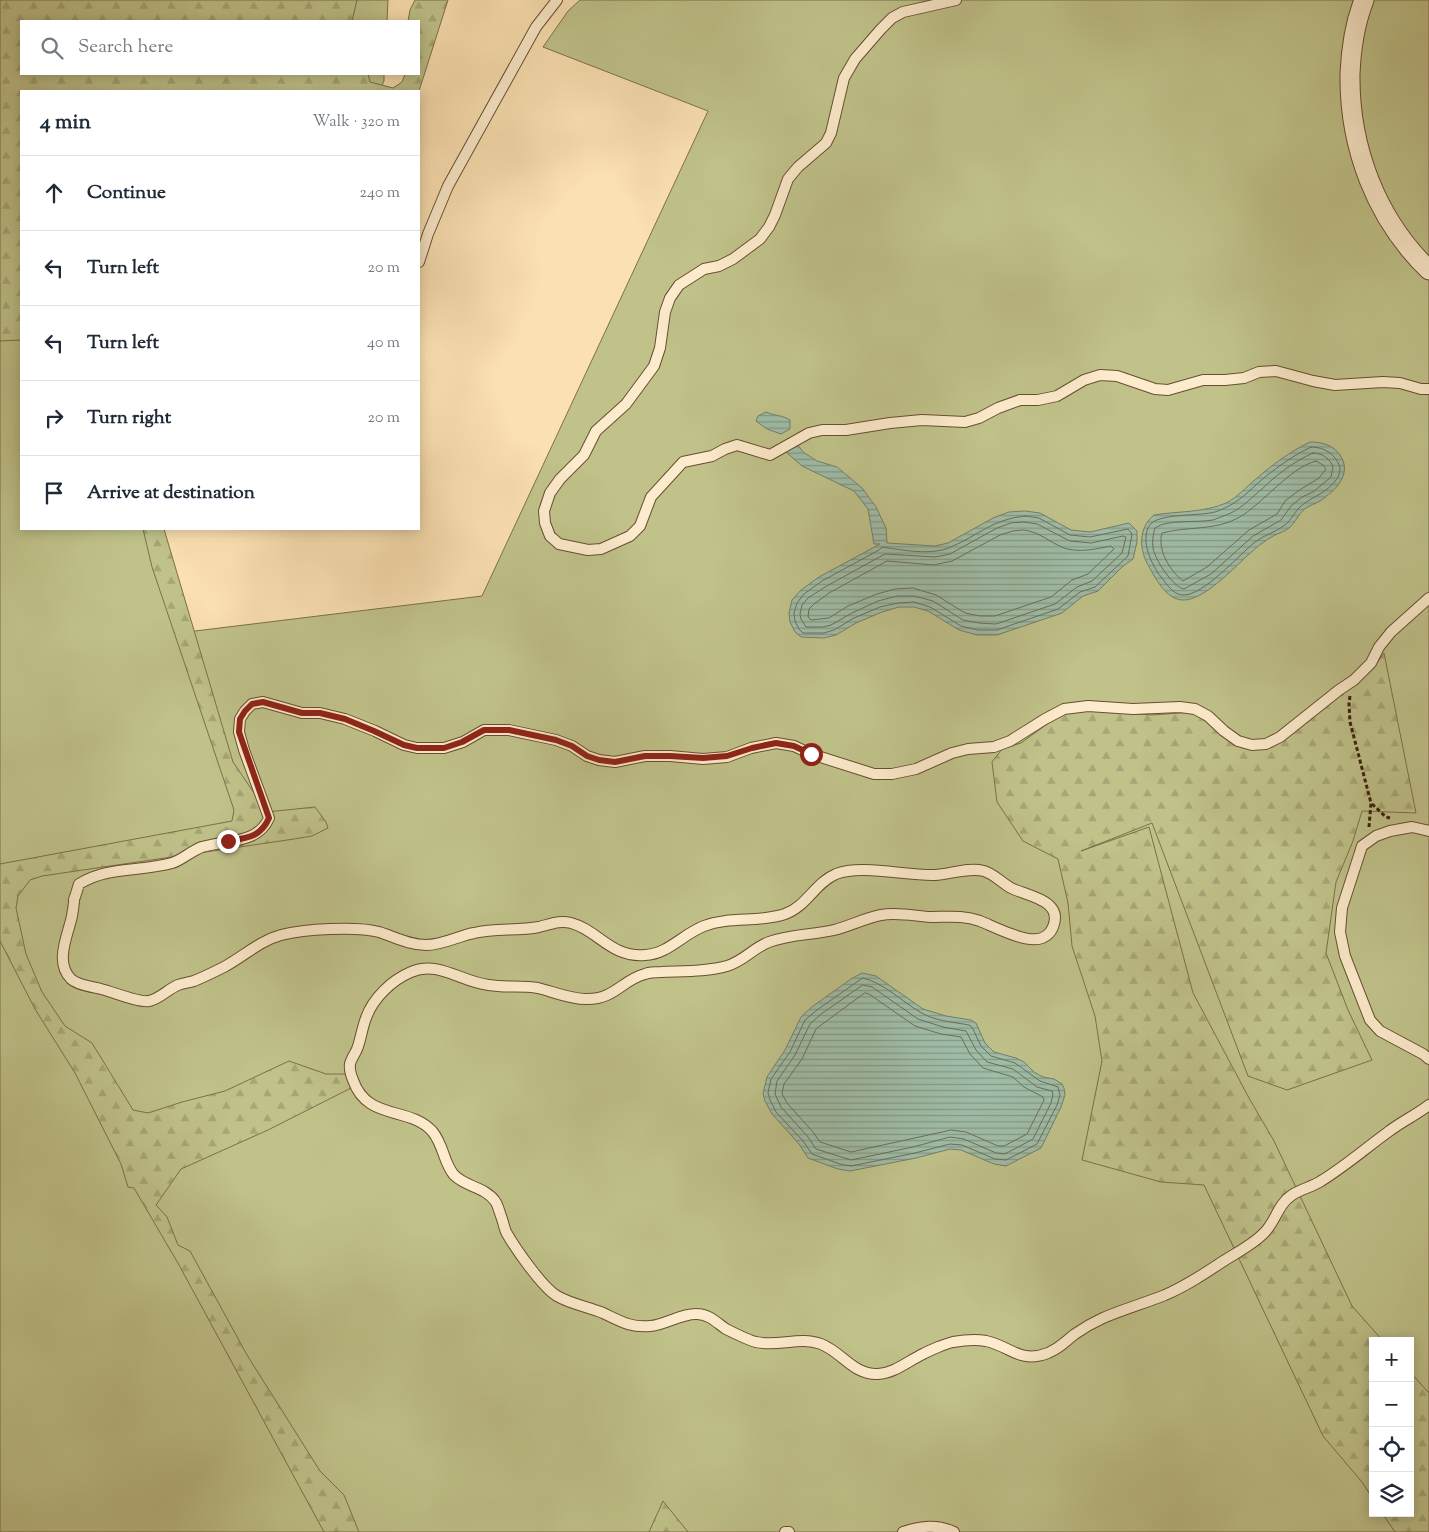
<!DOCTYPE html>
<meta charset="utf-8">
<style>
body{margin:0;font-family:"Sorts Mill Goudy",serif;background:#f2f2f3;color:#1f2937}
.controls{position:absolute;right:15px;bottom:15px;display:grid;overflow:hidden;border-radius:0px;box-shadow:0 2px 12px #0003}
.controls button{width:45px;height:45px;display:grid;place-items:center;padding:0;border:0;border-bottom:1px solid #e0e1e3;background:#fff;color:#1f2937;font:25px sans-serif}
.stop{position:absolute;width:15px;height:15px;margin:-11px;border:4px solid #8f2418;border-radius:50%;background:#fff}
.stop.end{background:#8f2418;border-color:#fff;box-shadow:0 1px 5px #0008}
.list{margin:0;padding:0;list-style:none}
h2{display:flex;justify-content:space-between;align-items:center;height:65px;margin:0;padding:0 20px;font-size:21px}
h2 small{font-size:16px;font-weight:400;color:#747a83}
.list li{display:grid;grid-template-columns:32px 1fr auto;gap:15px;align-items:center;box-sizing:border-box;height:75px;padding:0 20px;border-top:1px solid #e0e1e3}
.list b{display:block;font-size:19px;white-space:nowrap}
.list em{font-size:16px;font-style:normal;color:#747a83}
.icon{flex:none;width:28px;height:28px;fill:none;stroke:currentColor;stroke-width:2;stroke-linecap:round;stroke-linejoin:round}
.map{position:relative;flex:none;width:1429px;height:1532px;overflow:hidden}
.search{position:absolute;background:#fff;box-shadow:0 2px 12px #0003;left:20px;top:20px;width:400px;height:55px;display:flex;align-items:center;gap:12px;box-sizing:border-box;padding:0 18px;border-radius:0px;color:#747a83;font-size:19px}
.panel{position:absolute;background:#fff;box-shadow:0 2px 12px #0003;left:20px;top:90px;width:400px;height:440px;border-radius:0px}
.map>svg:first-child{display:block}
.green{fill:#c0c28a;stroke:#7c7048;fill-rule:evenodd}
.forest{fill:url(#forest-firs);stroke:#7c7048}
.water{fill:url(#water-rules);stroke:#767d67}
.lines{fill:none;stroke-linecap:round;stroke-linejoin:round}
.shore{stroke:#6c6e56;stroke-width:1}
.service-casing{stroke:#694e30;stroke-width:12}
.minor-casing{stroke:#694e30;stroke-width:21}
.path{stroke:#381e05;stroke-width:3;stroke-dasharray:4 2.5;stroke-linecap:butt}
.service{stroke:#fcebcc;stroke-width:10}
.minor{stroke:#fcebcc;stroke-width:19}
.route{stroke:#8f2418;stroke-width:6}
</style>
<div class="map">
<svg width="1429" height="1532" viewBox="0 0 1429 1532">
<defs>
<pattern id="forest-firs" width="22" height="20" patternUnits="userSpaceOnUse" patternTransform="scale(1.25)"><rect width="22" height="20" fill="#c0c28a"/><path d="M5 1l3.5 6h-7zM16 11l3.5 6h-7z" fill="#a6a676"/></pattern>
<pattern id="water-rules" width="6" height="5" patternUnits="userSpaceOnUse" patternTransform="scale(1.25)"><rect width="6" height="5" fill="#9fbda8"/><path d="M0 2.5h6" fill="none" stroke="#839987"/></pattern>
</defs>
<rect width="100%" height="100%" fill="#fbe0b1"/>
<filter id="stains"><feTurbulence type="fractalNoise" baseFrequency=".004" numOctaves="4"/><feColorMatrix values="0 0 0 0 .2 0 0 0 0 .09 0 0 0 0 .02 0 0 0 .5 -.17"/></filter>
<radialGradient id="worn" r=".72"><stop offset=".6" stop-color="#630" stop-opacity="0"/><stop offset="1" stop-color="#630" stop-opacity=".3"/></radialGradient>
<path class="green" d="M0 0H388L387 21H21V74H384V81L379 91H21V529H154L187 632 482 596 708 111 543 47 568 11 580 0H1429V1532H0ZM1373 1341H1410V1513H1373Z"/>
<g class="forest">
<polygon points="0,0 357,0 352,21 21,21 21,74 368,74 370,82 393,88 402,82 405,74 419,74 419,21 408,21 410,10 415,0 448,0 419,91 21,91 21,340 0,341"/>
<polygon points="143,529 164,529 233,762 267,812 315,807 326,822 328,828 312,836 294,839 42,876 30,880 18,896 16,908 26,954 42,992 65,1026 92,1043 133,1110 148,1113 182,1102 225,1091 289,1061 326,1074 346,1074 351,1088 268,1130 181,1169 156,1205 167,1217 178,1245 190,1251 247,1355 320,1471 344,1495 359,1532 324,1532 179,1265 134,1188 128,1187 121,1164 75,1073 35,1009 0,941 0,864 232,821 234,810 152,567"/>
<polygon points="1384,653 1416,813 1362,811 1353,841 1336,882 1326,953 1348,1010 1372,1060 1287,1090 1248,1076 1152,823 1081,851 1149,827 1193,993 1249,1098 1274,1141 1352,1306 1383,1341 1373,1341 1373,1499 1362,1482 1323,1436 1204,1185 1161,1182 1082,1160 1102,1061 1095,1016 1072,946 1068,903 1058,859 1023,841 997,802 992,762 1002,749 1021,743 1050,722 1068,712 1088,710 1153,715 1191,712 1205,720 1221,732 1269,746 1300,728 1372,670"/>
<polygon points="1410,1372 1429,1393 1429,1532 1395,1532 1382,1513 1410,1513"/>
<polygon points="663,1501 688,1532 649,1532"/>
</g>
<g class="water">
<path d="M766 412C775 416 782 415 790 420V429L781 434 767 429 756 421 758 416Z"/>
<path d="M1310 442C1322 442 1333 445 1340 455 1353 474 1335 491 1320 501 1315 504 1310 505 1306 508 1298 514 1296 522 1289 528 1285 531 1280 533 1275 535 1265 540 1256 548 1248 555 1234 568 1203 601 1183 600 1166 600 1154 576 1147 563 1139 547 1139 527 1154 515 1178 511 1203 513 1226 503 1238 497 1246 487 1256 479 1272 465 1291 451 1310 442Z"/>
<polygon points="797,444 803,452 817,461 837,467 862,488 876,507 886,528 887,543 935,546 948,543 993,518 1009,512 1025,511 1040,513 1071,530 1090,532 1129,523 1137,531 1137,542 1133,559 1122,567 1098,591 1083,596 1062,613 997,635 977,635 959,630 928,611 914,607 899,607 882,612 856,623 836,635 824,638 801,637 795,632 790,622 789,613 792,600 801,590 819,577 880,544 874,544 868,509 854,491 802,466 785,451"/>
<polygon points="862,973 876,976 923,1009 946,1016 971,1020 976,1023 985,1043 994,1052 1016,1058 1024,1062 1034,1072 1043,1077 1054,1079 1062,1084 1064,1088 1065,1095 1061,1107 1041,1148 1006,1166 994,1164 961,1150 950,1149 916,1158 850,1171 838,1169 808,1158 799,1144 772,1114 765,1101 763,1094 767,1077 785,1050 801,1017 813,1006 851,979"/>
</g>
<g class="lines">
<g class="shore">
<path d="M1311 447C1325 447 1335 454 1340 467 1340 472 1339 477 1335 481 1327 492 1315 496 1305 503 1295 509 1292 520 1285 525 1276 532 1264 535 1255 542 1239 555 1203 596 1183 595 1172 595 1164 580 1158 573 1150 560 1141 541 1149 526 1157 512 1203 517 1218 511 1236 504 1244 496 1258 483 1273 470 1292 456 1311 447Z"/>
<path d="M1313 453C1323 453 1330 459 1333 467L1331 477 1313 492 1302 497 1291 506 1281 520 1253 536 1211 574 1184 589C1173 587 1155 560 1153 548 1152 542 1153 534 1155 528 1167 519 1197 523 1213 520 1219 518 1225 515 1231 513 1243 507 1252 497 1262 489 1276 475 1295 461 1313 453Z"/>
<path d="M1316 461 1323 465 1326 469 1319 478 1298 491 1285 501 1277 514 1249 530 1207 567 1183 581C1170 571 1157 550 1162 533 1188 526 1214 531 1238 518 1263 504 1289 468 1316 461Z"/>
<path d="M1025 516 1039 518 1070 535 1090 537 1128 529 1132 534 1128 556 1095 587 1080 592 1058 609 997 630H978L961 626 930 607 914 602 898 603 880 607 854 618 834 630 824 633H803L799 629 795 621 794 613 797 603 804 594 822 581 879 550 882 547C903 550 931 556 951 547 979 535 993 519 1025 516Z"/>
<polygon points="1024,522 1037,524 1070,541 1091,543 1123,536 1126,537 1122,553 1092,581 1077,587 1055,604 996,624 979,623 963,620 933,601 914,596 897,596 878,601 852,613 831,625 823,627 806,627 801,619 800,614 802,605 808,598 825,587 885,554 935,557 950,554 997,528 1011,523"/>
<path d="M1024 530C1040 532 1049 542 1064 548 1079 553 1096 549 1111 546L1114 549 1088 574 1072 580 1051 597 995 616H980L965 613 936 595 913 588 895 589 877 594 848 606 829 618 811 620 808 617 809 609 814 604 829 593 887 561 934 565 952 561 1000 535 1013 531Z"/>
<path d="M863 978C884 983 901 1001 920 1012 934 1021 953 1022 969 1025L972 1027 981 1046 991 1056 1015 1063 1040 1081 1058 1087 1060 1095 1057 1105 1037 1144 1006 1160 995 1159 962 1145 950 1144 915 1153 851 1166 840 1164 812 1154 803 1141 776 1112 770 1100 768 1093 771 1079 790 1052 805 1020 817 1010Z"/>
<polygon points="863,985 872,987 918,1019 943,1027 966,1031 976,1050 987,1062 1013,1069 1037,1087 1052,1091 1053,1094 1051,1103 1033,1139 1005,1154 996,1153 964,1139 950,1137 913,1147 851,1160 816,1149 808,1137 781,1107 775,1094 777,1081 795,1055 810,1024 820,1015"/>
<polygon points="865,993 869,994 915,1026 941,1034 961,1037 970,1054 983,1068 1013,1077 1024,1087 1043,1097 1044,1100 1027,1134 1004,1146 998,1146 966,1132 951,1130 851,1152 820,1142 813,1132 787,1103 782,1094 784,1084 802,1059 816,1029"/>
</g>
<defs>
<g id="service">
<polyline points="956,0 903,12 892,18 881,29 855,59 844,78 831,133 826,143 798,167 788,179 775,215 769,227 760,239 733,259 719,266 704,269 679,285 670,298 665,312 660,348 654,366 626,404 596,431 584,455 560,479 550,493 544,511 545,523 550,536 559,544 588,550 601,549 630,536 640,526 651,497 683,462 712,456 725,449 737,445 770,455 809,433 822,430 846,430 890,423 922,420 965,422 979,418 998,408 1020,400 1038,400 1057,396 1084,380 1100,375 1117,376 1155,389 1168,390 1203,380 1225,380 1244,378 1259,372 1276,371 1313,381 1335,385 1383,382 1400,383 1421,389 1429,389"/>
<polyline points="419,262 428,234 448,186 536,27 557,0"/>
<path d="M1429 598 1391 632 1379 647 1371 663 1354 680 1339 690 1280 737 1266 744 1252 745 1238 741 1224 731 1208 716 1195 709 1180 707 1133 709 1088 706 1064 709 1045 719 1010 741 994 747 968 749 952 753 916 769 892 774H874L811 754 794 746 776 743 751 748 727 757 703 759 670 756H645L615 762 599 760 587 756 572 746 556 740 509 730H484L463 742 444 748H417L404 745 375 731 345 719 320 713H302L263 702 252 704 245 711 240 719 239 732 244 750 269 818C258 844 226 840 202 847 191 851 182 860 172 863 140 872 107 866 79 884 70 914 77 885 72 916 68 935 54 962 71 979 77 985 93 987 101 989 113 992 139 1003 149 1001 160 999 168 989 178 985 183 983 188 983 194 981 204 977 214 972 224 967 243 957 259 941 281 935 304 929 357 926 379 932 395 937 409 945 426 945 443 945 458 936 474 933 495 928 518 931 539 927 551 924 560 920 571 923 598 930 611 958 645 955 668 954 683 934 704 926 730 916 759 923 785 914 807 906 815 883 836 874 861 864 906 876 935 875 950 874 969 867 984 871 994 874 1002 883 1011 888 1027 896 1064 900 1053 927 1051 932 1047 936 1042 938 1027 944 995 927 980 921 963 915 948 917 931 917 915 916 897 912 881 915 865 918 850 926 834 930 813 935 790 934 769 942 753 948 744 961 727 966 706 972 683 971 661 972 656 972 650 972 645 974 622 980 614 1000 586 999 570 999 554 992 538 988 522 985 506 988 489 985 461 982 438 960 411 972 392 980 373 998 366 1018 362 1028 361 1039 357 1049 355 1054 351 1059 350 1064 349 1070 351 1075 353 1080 367 1121 409 1106 432 1131 444 1145 443 1162 454 1175 466 1187 485 1187 495 1201 498 1205 499 1211 501 1216 503 1221 504 1227 506 1232 515 1248 542 1287 557 1296 571 1304 588 1307 603 1313 620 1321 631 1328 650 1326 665 1325 682 1313 697 1314 709 1314 717 1323 726 1329 732 1332 750 1341 756 1342 778 1347 800 1336 821 1344 842 1352 853 1375 878 1374 895 1373 908 1361 923 1354 930 1350 945 1344 953 1342 965 1340 975 1339 986 1341 1010 1346 1020 1364 1048 1353 1062 1347 1063 1343 1075 1334 1085 1327 1092 1323 1103 1318 1124 1309 1145 1303 1165 1295 1186 1286 1204 1274 1222 1262 1236 1253 1252 1245 1263 1234 1276 1222 1277 1205 1292 1195 1301 1189 1312 1187 1321 1181 1344 1167 1366 1148 1388 1132 1401 1122 1416 1115 1429 1105"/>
<polyline points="1429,831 1412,827 1390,831 1376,836 1362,846 1342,908 1340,932 1345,956 1370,1020 1380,1031 1423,1054 1429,1059"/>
<polyline points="785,1532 789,1532"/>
<path d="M903 1532C921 1526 937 1524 954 1532"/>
</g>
<path id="minor" d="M1364 0C1355 23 1351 49 1350 74 1349 147 1376 219 1429 270"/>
</defs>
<use href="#service" class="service-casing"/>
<use href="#minor" class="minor-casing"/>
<g class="path">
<polyline points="1350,696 1349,704 1350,722 1371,803 1369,827"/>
<polyline points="1372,804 1386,817 1390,818"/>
</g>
<use href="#service" class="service"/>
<use href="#minor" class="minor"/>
</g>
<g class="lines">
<path class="route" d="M228 841C247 838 261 837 269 818L239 732 240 719 245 711 252 704 263 702 302 713H320L345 719 374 731 404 745 417 748H444L462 742 484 730H509L556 740 572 746 587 756 599 760 615 762 645 756H670L703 758 727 756 752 748 776 743 794 746 811 754"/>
</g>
<rect width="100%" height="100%" filter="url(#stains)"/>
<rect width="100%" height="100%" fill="url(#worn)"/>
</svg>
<div class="controls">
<button>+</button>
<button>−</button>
<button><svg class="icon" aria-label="locate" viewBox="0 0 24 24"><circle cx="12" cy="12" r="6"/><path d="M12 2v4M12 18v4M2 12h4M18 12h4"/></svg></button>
<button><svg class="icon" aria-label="layers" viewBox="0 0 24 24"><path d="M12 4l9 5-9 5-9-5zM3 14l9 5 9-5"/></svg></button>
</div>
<div class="stop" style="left:811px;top:754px"></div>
<div class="stop end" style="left:228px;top:841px"></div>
<div class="search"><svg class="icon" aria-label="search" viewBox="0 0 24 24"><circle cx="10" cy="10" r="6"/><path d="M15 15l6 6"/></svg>Search here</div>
<section class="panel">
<h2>4 min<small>Walk · 320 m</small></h2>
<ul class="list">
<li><svg class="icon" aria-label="ahead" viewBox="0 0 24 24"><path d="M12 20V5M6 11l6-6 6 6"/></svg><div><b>Continue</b></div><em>240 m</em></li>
<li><svg class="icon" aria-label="left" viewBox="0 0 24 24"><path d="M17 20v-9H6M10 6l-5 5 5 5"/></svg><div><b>Turn left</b></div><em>20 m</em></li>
<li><svg class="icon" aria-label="left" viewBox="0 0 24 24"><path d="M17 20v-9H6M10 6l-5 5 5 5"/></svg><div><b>Turn left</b></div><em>40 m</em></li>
<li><svg class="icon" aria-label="right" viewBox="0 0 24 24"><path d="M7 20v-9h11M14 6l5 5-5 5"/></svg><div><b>Turn right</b></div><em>20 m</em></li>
<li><svg class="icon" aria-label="arrive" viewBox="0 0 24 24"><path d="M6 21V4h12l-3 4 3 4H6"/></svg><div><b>Arrive at destination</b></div></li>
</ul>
</section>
</div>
